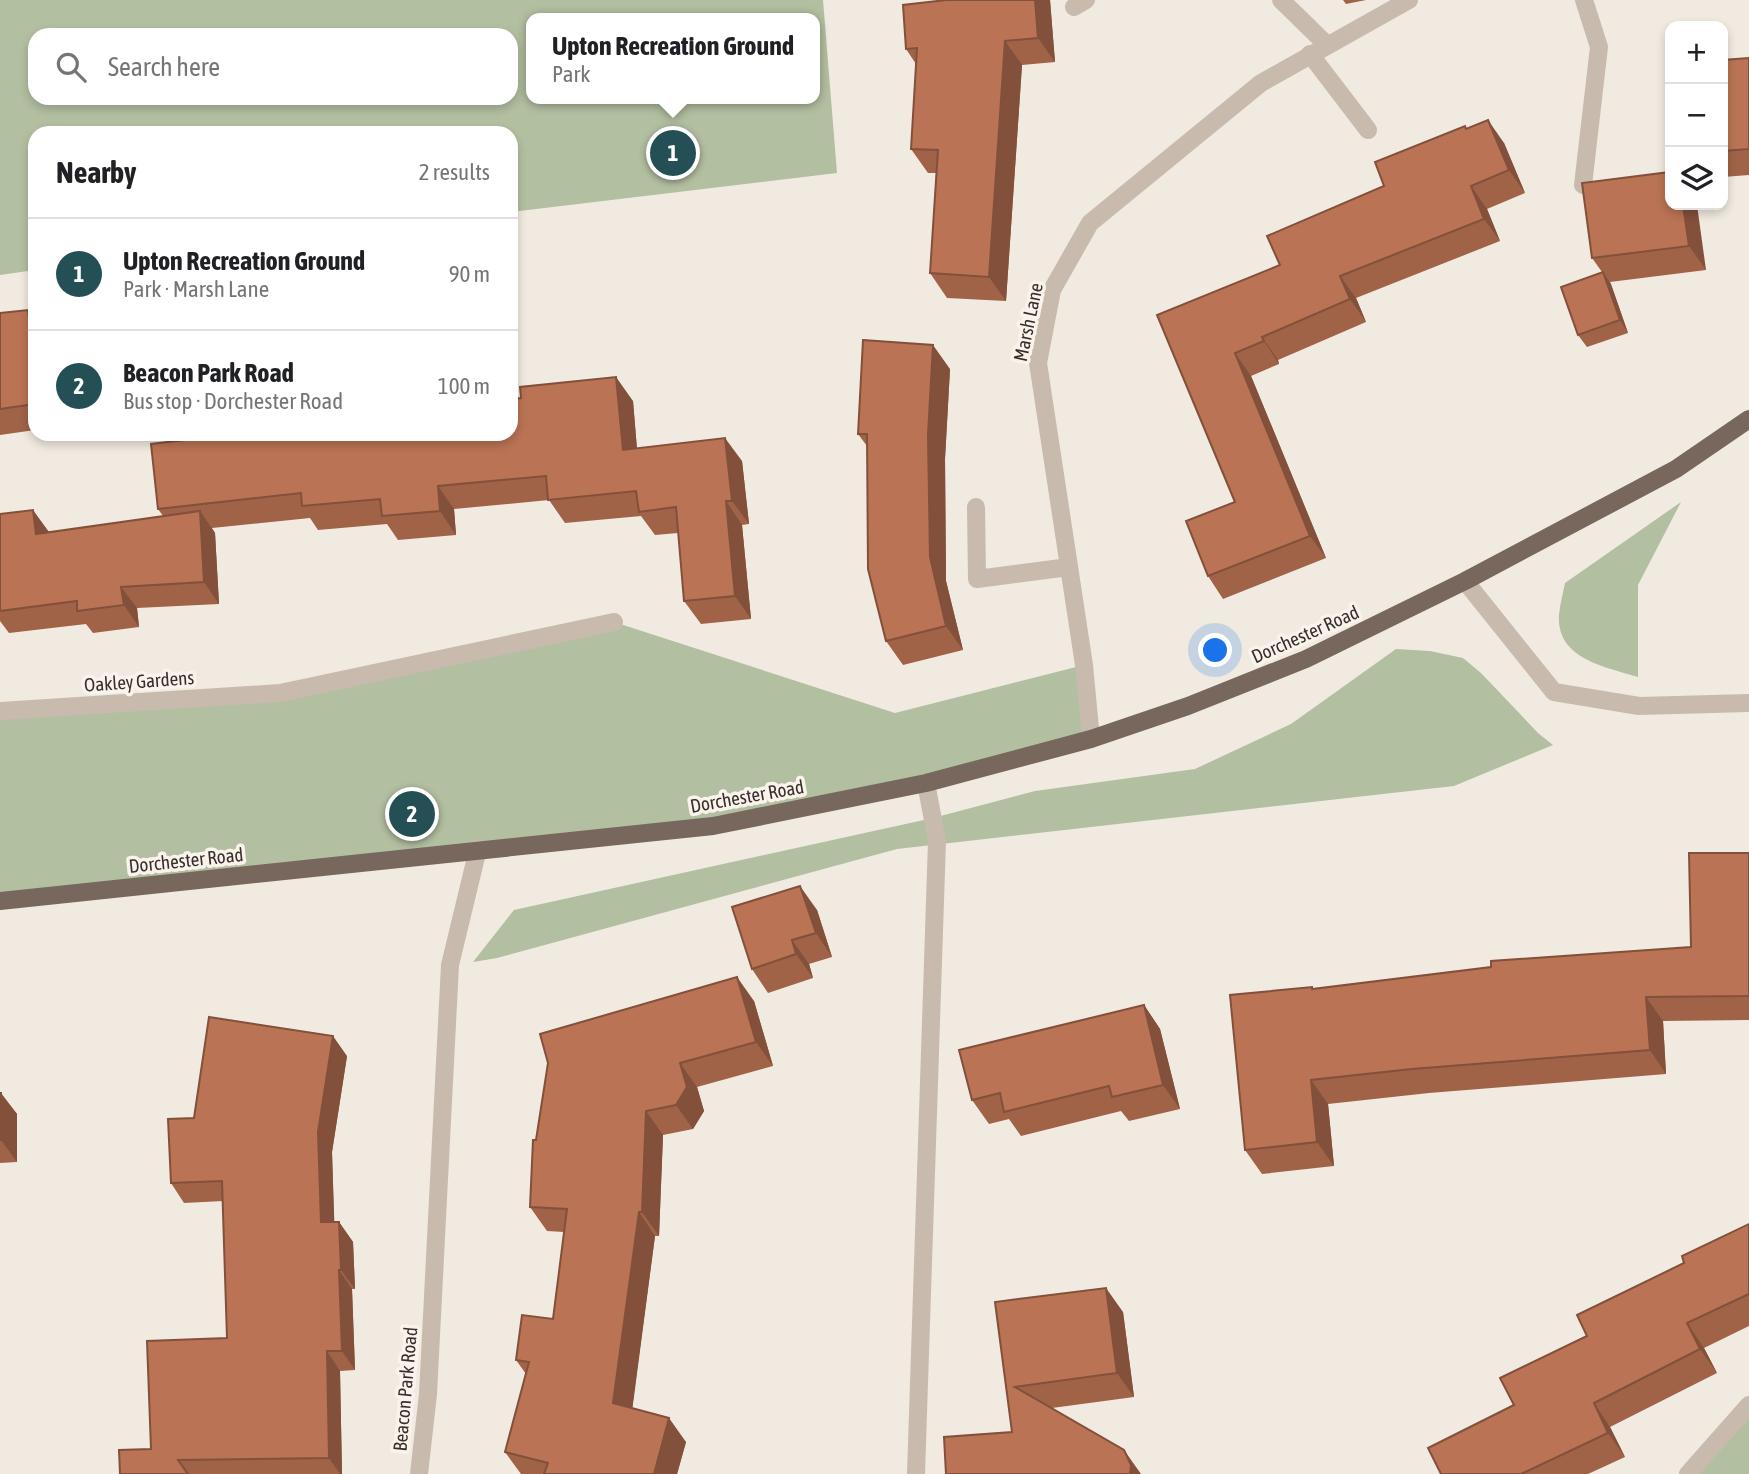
<!DOCTYPE html>
<meta charset="utf-8">
<style>
body{margin:0;font-family:"Asap Condensed",sans-serif;background:#f6f6f6;color:#202124}
.controls{position:absolute;right:21px;top:21px;display:grid;overflow:hidden;border-radius:14px;box-shadow:0 4px 10px #0003}
.controls button{width:63px;height:63px;display:grid;place-items:center;padding:0;border:0;border-bottom:2px solid #e0e0e0;background:#fff;color:#202124;font:35px sans-serif}
.you{position:absolute;left:1216px;top:651px;width:24px;height:24px;margin:-18px;border:5px solid #fff;border-radius:50%;background:#1a73e8;box-shadow:0 0 0 10px #1a73e833}
.badge{display:grid;place-items:center;width:46px;height:46px;border-radius:50%;background:#244f55;color:#fff;font-size:23px;font-weight:700}
.pin{position:absolute;translate:-50% -50%;border:4px solid #fff;box-shadow:0 2px 7px #0006}
.popup{position:absolute;left:526px;top:13px;width:294px;height:91px;box-sizing:border-box;display:grid;place-content:center;border-radius:14px;background:#fff;filter:drop-shadow(0 2px 5px #0005);font-size:23px;white-space:nowrap;color:#757577}
.popup b{font-size:26px;color:#202124}
.popup::after{content:'';position:absolute;left:50%;top:100%;margin-left:-14px;border:14px solid transparent;border-top-color:#fff}
.list{margin:0;padding:0;list-style:none}
h2{display:flex;justify-content:space-between;align-items:center;height:91px;margin:0;padding:0 28px;font-size:30px}
h2 small{font-size:23px;font-weight:400;color:#757577}
.list li{display:grid;grid-template-columns:46px 1fr auto;gap:21px;align-items:center;box-sizing:border-box;height:112px;padding:0 28px;border-top:2px solid #e0e0e0}
.list b{display:block;font-size:26px;white-space:nowrap}
.list p{margin:0;font-size:23px;white-space:nowrap;color:#757577}
.list em{font-size:23px;font-style:normal;color:#757577}
.icon{flex:none;width:38px;height:38px;fill:none;stroke:currentColor;stroke-width:2;stroke-linecap:round;stroke-linejoin:round}
.map{position:relative;flex:none;width:1749px;height:1474px;overflow:hidden}
.search{position:absolute;background:#fff;box-shadow:0 4px 10px #0003;left:28px;top:28px;width:490px;height:77px;display:flex;align-items:center;gap:18px;box-sizing:border-box;padding:0 24px;border-radius:21px;color:#757577;font-size:26px}
.panel{position:absolute;background:#fff;box-shadow:0 4px 10px #0003;left:28px;top:126px;width:490px;height:315px;border-radius:21px}
.map>svg:first-child{display:block}
.green{fill:#b3bfa1;fill-rule:evenodd}
.lines{fill:none;stroke-linecap:round;stroke-linejoin:round}
.minor{stroke:#c8bbad;stroke-width:18}
.major{stroke:#77675d;stroke-width:18}
.wall{fill:#a06348}
.shaded-wall{fill:#82503b}
.building{fill:#ba7354;stroke:#82503b;stroke-width:2}
.labels{text-anchor:middle;dominant-baseline:central;stroke-width:7;stroke-linejoin:round;paint-order:stroke}
.street-label{font-size:19px;fill:#372f2b;stroke:#f9f3ec}
</style>
<div class="map">
<svg width="1749" height="1474" viewBox="0 0 1749 1474">
<rect width="100%" height="100%" fill="#f1eae0"/>
<g class="green">
<path d="M0 0H823L837 173 511 212V133H35V270L0 275ZM815 18V99H531V18ZM511 35V98H35V35Z"/>
<path d="M1681 502 1638 585V677C1606 667 1556 659 1559 615 1560 604 1563 593 1565 583Z"/>
<polygon points="614,622 895,713 1084,665 1091,739 713,826 0,901 0,711 280,693"/>
<polygon points="1396,649 1430,651 1463,658 1481,673 1538,733 1553,745 1454,786 897,849 497,958 473,962 514,910 933,818 1035,791 1195,769 1291,724"/>
<polygon points="1749,1405 1749,1474 1688,1474"/>
</g>
<g class="lines">
<g class="minor">
<polyline points="1281,0 1327,45"/>
<polyline points="1074,7 1086,0"/>
<polyline points="1310,54 1368,130"/>
<polyline points="1583,185 1599,47 1584,0"/>
<polyline points="976,507 977,579 1069,567"/>
<polyline points="1465,581 1554,692 1639,706 1749,703"/>
<polyline points="0,711 280,693 614,622"/>
<polyline points="1091,739 1084,665 1038,363 1052,290 1090,223 1261,83 1409,0"/>
<polyline points="419,1474 428,1394 450,965 478,849"/>
<polyline points="916,1474 937,841 926,783"/>
<polyline points="1688,1474 1749,1405"/>
</g>
<polyline class="major" points="0,901 713,826 926,783 1091,739 1188,706 1306,659 1465,581 1676,469 1749,419"/>
</g>
<g class="wall">
<polygon points="946,0 1050,0 1055,62 1022,65 1006,301 947,298 930,273 936,173 928,173 911,149 916,64 906,49"/>
<polygon points="1343,0 1366,0 1346,4"/>
<polygon points="1749,58 1749,175 1723,177 1723,60"/>
<polygon points="1467,129 1504,143 1525,193 1487,209 1500,241 1356,298 1366,322 1278,360 1279,364 1251,376 1326,558 1223,599 1208,576 1235,502 1157,315 1280,265 1384,186"/>
<polygon points="1670,172 1706,270 1610,282 1628,333 1587,347 1578,335 1602,272 1592,258"/>
<polygon points="28,310 35,319 35,430 0,435 0,313"/>
<polygon points="950,369 945,459 946,581 963,650 903,665 886,641 867,446 858,434"/>
<polygon points="633,401 637,449 742,461 749,524 742,525 751,619 701,624 684,601 678,533 655,535 641,516 565,523 549,500 454,509 456,535 398,540 387,524 318,530 310,518 212,528 215,533 219,604 137,608 139,627 93,633 86,624 9,633 0,621 0,514 49,532 163,516 158,509"/>
<polygon points="1749,853 1749,1020 1663,1021 1666,1074 1429,1093 1328,1104 1334,1166 1262,1174 1245,1150 1313,989 1691,947"/>
<polygon points="817,910 832,957 809,964 813,978 768,993 752,969"/>
<polygon points="754,1001 773,1066 697,1087 704,1111 693,1129 663,1135 659,1236 655,1236 632,1408 686,1442 677,1474 521,1474 505,1452 526,1374 516,1360 553,1319 564,1232 547,1231 530,1207 536,1140"/>
<polygon points="1144,1005 1160,1029 1180,1109 1129,1121 1121,1111 1021,1136 1009,1119 989,1124 972,1100"/>
<polygon points="347,1056 332,1152 334,1222 339,1222 353,1242 355,1289 352,1289 355,1370 340,1371 342,1474 120,1474 151,1449 227,1338 223,1201 184,1203 171,1183 194,1118"/>
<polygon points="0,1093 17,1114 17,1162 0,1163"/>
<polygon points="1749,1224 1749,1326 1704,1348 1717,1373 1610,1427 1625,1457 1588,1474 1441,1474 1587,1336 1684,1263"/>
<polygon points="995,1302 1123,1312 1134,1397 1052,1408 1141,1474 1012,1432"/>
</g>
<g class="shaded-wall">
<polygon points="1035,0 1050,0 1055,62 1038,38"/>
<polygon points="1005,41 1022,65 1006,301 989,277"/>
<polygon points="1488,120 1504,143 1525,193 1509,170"/>
<polygon points="1471,186 1487,209 1500,241 1484,219"/>
<polygon points="1683,205 1697,205 1706,270 1689,246"/>
<polygon points="1603,272 1611,284 1628,333 1620,320"/>
<polygon points="1340,276 1356,298 1366,322 1350,299"/>
<polygon points="28,310 35,319 35,359"/>
<polygon points="1262,337 1278,360 1279,364 1264,341"/>
<polygon points="933,345 950,369 945,459 946,581 963,650 946,626 930,557 928,435"/>
<polygon points="1235,353 1251,376 1326,558 1310,536"/>
<polygon points="616,377 633,401 639,474 623,450"/>
<polygon points="725,438 742,461 749,524 732,501"/>
<polygon points="438,486 454,509 456,535 440,511"/>
<polygon points="726,501 742,525 751,619 735,596"/>
<polygon points="33,510 49,532 36,534"/>
<polygon points="200,511 215,533 219,604 204,582"/>
<polygon points="121,587 137,608 139,627 124,605"/>
<polygon points="800,886 817,910 832,957 816,933"/>
<polygon points="792,940 809,964 813,978 796,954"/>
<polygon points="737,977 754,1001 773,1066 756,1042"/>
<polygon points="1646,997 1663,1021 1666,1074 1650,1050"/>
<polygon points="1144,1005 1160,1029 1180,1109 1163,1085"/>
<polygon points="333,1036 347,1056 332,1152 335,1242 321,1222 318,1132"/>
<polygon points="680,1063 697,1087 704,1111 693,1129 676,1105"/>
<polygon points="1311,1080 1328,1104 1334,1166 1317,1142"/>
<polygon points="1,1093 17,1114 17,1162 1,1140"/>
<polygon points="646,1111 663,1135 659,1236 642,1212"/>
<polygon points="639,1212 655,1236 630,1427 613,1403"/>
<polygon points="339,1222 353,1242 355,1289 341,1270"/>
<polygon points="339,1270 352,1289 355,1370 342,1351"/>
<polygon points="1106,1288 1123,1312 1134,1397 1117,1373"/>
<polygon points="1687,1323 1704,1348 1717,1373 1700,1349"/>
<polygon points="327,1351 340,1371 342,1474 340,1474 329,1458"/>
<polygon points="1594,1403 1610,1427 1625,1457 1608,1433"/>
<polygon points="669,1418 686,1442 677,1474 654,1474"/>
<polygon points="1124,1450 1141,1474 1130,1474"/>
</g>
<g class="building">
<polygon points="946,0 1035,0 1038,38 1005,41 989,277 930,273 938,150 911,149 917,48 906,49 903,5"/>
<polygon points="1749,58 1749,149 1723,151 1723,60"/>
<polygon points="1488,120 1509,170 1471,186 1484,219 1340,276 1350,299 1262,337 1264,341 1235,353 1310,536 1208,576 1186,521 1235,502 1157,315 1280,265 1267,236 1384,186 1375,162 1465,126 1466,129"/>
<polygon points="1670,172 1670,205 1683,205 1689,246 1592,258 1582,183"/>
<polygon points="1603,272 1620,320 1578,335 1561,287"/>
<polygon points="28,310 35,359 35,404 0,409 0,313"/>
<polygon points="863,340 933,345 928,435 930,557 946,626 886,641 868,569 867,434 858,434"/>
<polygon points="616,377 623,450 725,438 732,501 726,501 735,596 684,601 676,507 639,512 636,491 548,500 546,476 438,486 440,511 382,516 380,499 302,506 301,493 158,509 151,444 237,434 511,434 511,399 521,398 520,387"/>
<polygon points="33,510 36,534 200,511 204,582 121,587 124,605 77,611 77,601 0,611 0,514"/>
<polygon points="1689,853 1749,853 1749,996 1646,997 1650,1050 1412,1069 1311,1080 1317,1142 1245,1150 1230,995 1312,987 1312,989 1491,967 1491,961 1691,947"/>
<polygon points="800,886 816,933 792,940 796,954 752,969 732,907"/>
<polygon points="737,977 756,1042 680,1063 687,1087 676,1105 646,1111 642,1212 639,1212 613,1403 669,1418 654,1474 544,1474 548,1463 505,1452 529,1362 516,1360 522,1315 553,1319 567,1209 530,1207 533,1140 536,1140 548,1063 540,1034"/>
<polygon points="1144,1005 1163,1085 1112,1097 1109,1086 1004,1112 1000,1093 972,1100 959,1050"/>
<polygon points="209,1017 333,1036 318,1132 321,1222 339,1222 341,1270 339,1270 342,1351 327,1351 329,1458 178,1460 188,1474 120,1474 119,1450 151,1449 147,1341 227,1338 222,1181 171,1183 168,1119 194,1118"/>
<rect x="0" y="1093" width="1" height="47"/>
<polygon points="1749,1224 1749,1294 1687,1323 1700,1349 1594,1403 1608,1433 1521,1474 1441,1474 1428,1448 1514,1405 1500,1378 1587,1336 1577,1315 1684,1263 1682,1256"/>
<polygon points="1106,1288 1117,1373 1015,1387 1124,1450 1131,1465 1130,1474 946,1474 944,1437 1012,1432 995,1302"/>
</g>
<g class="labels">
<g class="street-label">
<text transform="translate(1028 322) rotate(-78)">Marsh Lane</text>
<text transform="translate(1305 634) rotate(-24)">Dorchester Road</text>
<text transform="translate(139 681) rotate(-4)">Oakley Gardens</text>
<text transform="translate(747 796) rotate(-10)">Dorchester Road</text>
<text transform="translate(186 860) rotate(-6)">Dorchester Road</text>
<text transform="translate(405 1389) rotate(-85)">Beacon Park Road</text>
</g>
</g>
</svg>
<div class="controls">
<button>+</button>
<button>−</button>
<button><svg class="icon" aria-label="layers" viewBox="0 0 24 24"><path d="M12 4l9 5-9 5-9-5zM3 14l9 5 9-5"/></svg></button>
</div>
<div class="you"></div>
<div class="pin badge" style="left:673px;top:153px">1</div>
<div class="popup"><b>Upton Recreation Ground</b>Park</div>
<div class="pin badge" style="left:412px;top:814px">2</div>
<div class="search"><svg class="icon" aria-label="search" viewBox="0 0 24 24"><circle cx="10" cy="10" r="6"/><path d="M15 15l6 6"/></svg>Search here</div>
<section class="panel">
<h2>Nearby<small>2 results</small></h2>
<ul class="list">
<li><span class="badge">1</span><div><b>Upton Recreation Ground</b><p>Park · Marsh Lane</p></div><em>90 m</em></li>
<li><span class="badge">2</span><div><b>Beacon Park Road</b><p>Bus stop · Dorchester Road</p></div><em>100 m</em></li>
</ul>
</section>
</div>
